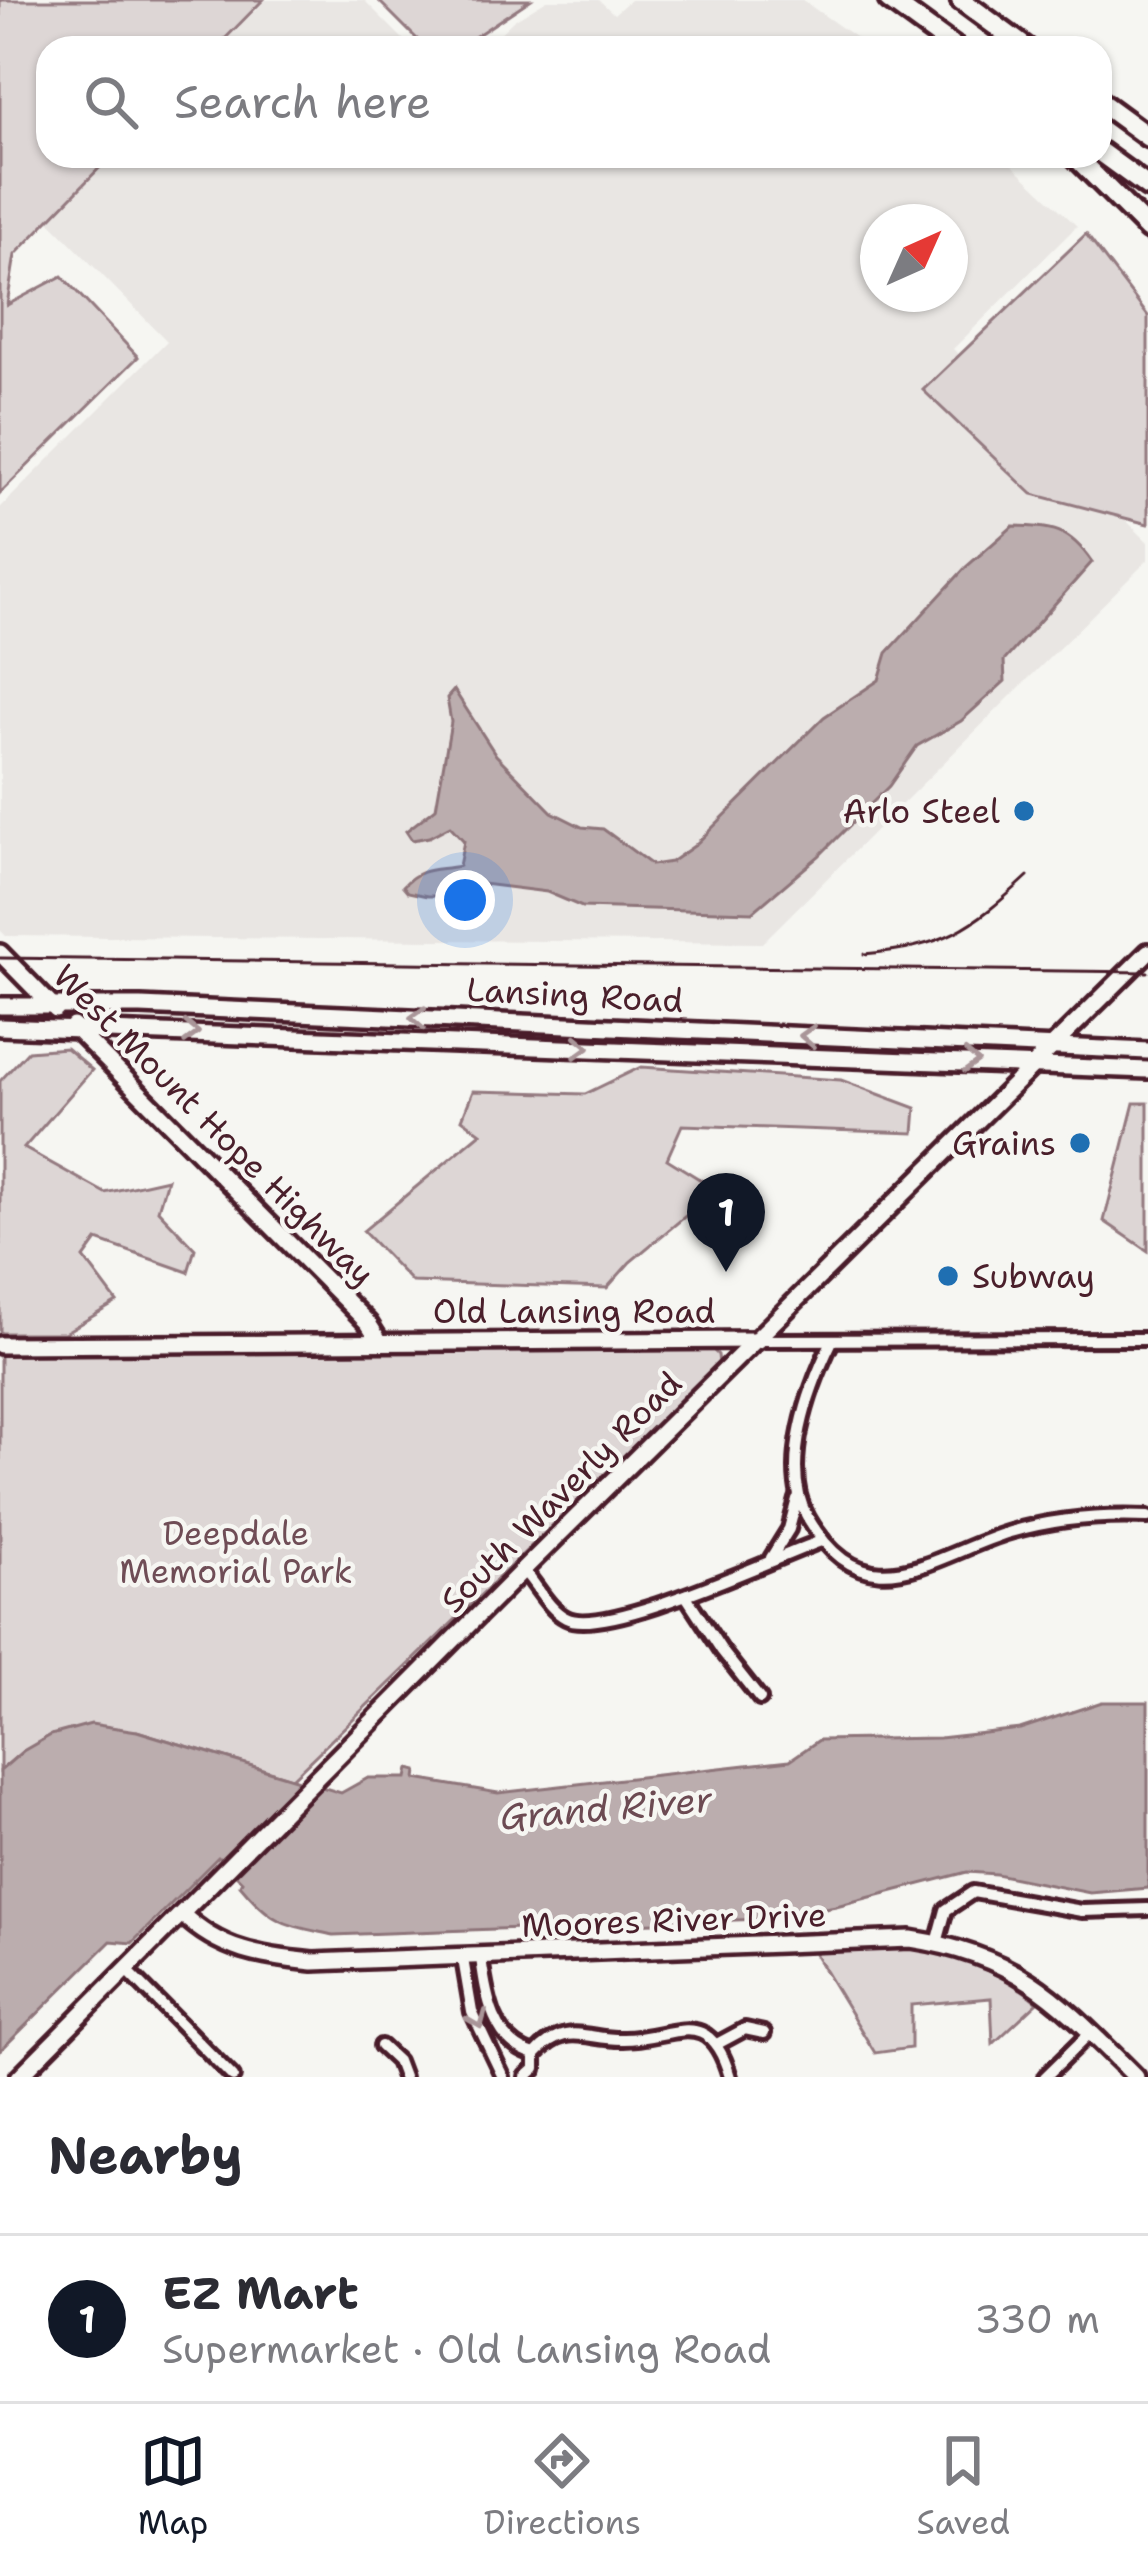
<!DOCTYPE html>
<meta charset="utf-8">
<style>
body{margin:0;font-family:"Shantell Sans",sans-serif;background:#f7f7f7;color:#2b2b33}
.compass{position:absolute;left:860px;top:204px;width:108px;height:108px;border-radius:50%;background:#fff;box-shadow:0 3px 9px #0004;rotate:45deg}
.you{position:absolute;left:465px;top:900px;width:42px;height:42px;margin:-30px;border:9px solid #fff;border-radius:50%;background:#1a73e8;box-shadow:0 0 0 18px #1a73e833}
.badge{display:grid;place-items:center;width:78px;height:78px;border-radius:50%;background:#111827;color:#fff;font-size:39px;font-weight:700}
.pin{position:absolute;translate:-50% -99px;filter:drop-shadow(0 3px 6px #0008)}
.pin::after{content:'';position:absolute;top:63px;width:42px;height:36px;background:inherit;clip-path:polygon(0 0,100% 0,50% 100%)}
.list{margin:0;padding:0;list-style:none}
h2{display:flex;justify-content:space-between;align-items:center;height:156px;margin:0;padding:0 48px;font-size:51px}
h2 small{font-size:39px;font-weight:400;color:#7c7c81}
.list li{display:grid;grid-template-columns:78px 1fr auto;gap:36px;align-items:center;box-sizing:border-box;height:168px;padding:0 48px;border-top:3px solid #e1e1e2}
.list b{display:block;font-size:45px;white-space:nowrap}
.list p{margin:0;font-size:39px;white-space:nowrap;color:#7c7c81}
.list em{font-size:39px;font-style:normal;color:#7c7c81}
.icon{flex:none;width:66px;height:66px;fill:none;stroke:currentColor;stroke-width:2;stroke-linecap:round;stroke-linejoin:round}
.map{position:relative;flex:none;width:1148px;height:2077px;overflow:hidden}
.search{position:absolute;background:#fff;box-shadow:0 3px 9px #0004;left:36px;right:36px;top:36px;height:132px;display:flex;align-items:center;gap:30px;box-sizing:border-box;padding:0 42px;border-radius:36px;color:#7c7c81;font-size:45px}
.sheet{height:324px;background:#fff}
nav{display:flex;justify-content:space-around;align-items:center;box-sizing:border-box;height:168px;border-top:3px solid #e1e1e2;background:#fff;font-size:33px;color:#7c7c81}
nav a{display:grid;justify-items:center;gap:6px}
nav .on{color:#111827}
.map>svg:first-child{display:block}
.built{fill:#e9e6e3;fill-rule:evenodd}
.green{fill:#ddd6d5;stroke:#947a80;stroke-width:3}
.water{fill:#bbadae;stroke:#8e747a;stroke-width:3}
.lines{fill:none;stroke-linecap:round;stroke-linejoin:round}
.street-casing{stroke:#4a1f2b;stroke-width:20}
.secondary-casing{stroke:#4a1f2b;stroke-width:24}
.highway-casing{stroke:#4a1f2b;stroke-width:27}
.street{stroke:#f6f6f2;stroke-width:10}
.secondary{stroke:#f6f6f2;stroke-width:15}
.highway{stroke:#f6f6f2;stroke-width:18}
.rail{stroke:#4a1f2b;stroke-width:3}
.oneway{stroke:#a99598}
.poi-dot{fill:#1f6fb2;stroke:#f6f6f2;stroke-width:4.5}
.labels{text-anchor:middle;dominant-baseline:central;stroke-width:9;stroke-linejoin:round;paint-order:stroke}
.poi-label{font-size:33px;fill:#4a1f2b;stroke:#f6f6f2;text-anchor:end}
.street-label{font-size:33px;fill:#4a1f2b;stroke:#f6f6f2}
.park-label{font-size:33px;fill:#6f4d56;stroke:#f6f6f2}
.water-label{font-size:36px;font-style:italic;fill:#6c4a52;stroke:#f6f6f2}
</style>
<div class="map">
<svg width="1148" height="2077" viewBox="0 0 1148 2077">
<rect width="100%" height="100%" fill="#f6f6f2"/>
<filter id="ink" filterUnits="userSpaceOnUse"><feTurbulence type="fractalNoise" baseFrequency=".00833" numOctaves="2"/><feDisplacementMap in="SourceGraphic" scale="24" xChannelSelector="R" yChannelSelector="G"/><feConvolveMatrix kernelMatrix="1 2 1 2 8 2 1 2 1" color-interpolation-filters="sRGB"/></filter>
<g filter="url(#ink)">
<g class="built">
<polygon points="266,0 364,0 412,48 218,48"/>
<polygon points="547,0 599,0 614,14 630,0 802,0 871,48 485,48 514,20"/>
<path d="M110 156H1003L1077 226 953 349 1148 542V560L762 943 6 936 0 930V508L167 341 47 219ZM878 222H950V294H878Z"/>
</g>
<g class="green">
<polygon points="0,0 263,0 216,48 48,48 48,156 111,156 15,255 7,305 62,276 138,357 0,493"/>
<polygon points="378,0 530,0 458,48 426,48"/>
<polygon points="1086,234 1148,316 1148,524 1032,494 923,390"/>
<polygon points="66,1048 92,1070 24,1148 105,1193 167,1179 158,1210 195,1249 188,1272 97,1240 84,1258 117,1302 64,1333 0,1333 0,1081 28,1051"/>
<polygon points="641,1067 841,1080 916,1108 914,1133 682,1125 667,1159 717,1190 630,1262 607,1288 412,1282 363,1231 481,1133 462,1119 473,1091 585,1094"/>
<polygon points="1134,1103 1148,1103 1148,1251 1104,1221"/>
<polygon points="712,1349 718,1355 719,1364 292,1778 137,1731 23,1751 0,1771 0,1352"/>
<path d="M909 1948C958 1955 1000 1971 1038 2002L993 2044 991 1998 911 2005V2048L875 2053 813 1951Z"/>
</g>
<g class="water">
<path d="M1013 526C1053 527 1069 528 1092 562L1004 661 1005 681 961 721 917 746 889 786 819 856 753 912 582 907 547 892 483 884 453 896H427L408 892 403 886C421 866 436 871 459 866L464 841 450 826 429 837 412 840 406 831 436 808 451 722 447 698 454 690 496 755 552 812 582 827 603 829 652 865 671 862 694 846 824 717 879 680 887 653 966 567Z"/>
<path d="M1102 1702H1148V1888L1090 1893 996 1874 967 1872 836 1906 762 1919 333 1935C284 1924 273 1925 240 1885L242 1881 218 1857 132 1943 111 1941 0 2051V1771L23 1751 51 1735 91 1724 137 1731 341 1793 368 1778H407L409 1769 417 1771 416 1779 498 1793 790 1760 819 1740 939 1738 1020 1729Z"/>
</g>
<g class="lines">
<defs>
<g id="street">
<polyline points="758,1340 1148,1339"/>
<path d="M832 1341C809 1388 779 1468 808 1518 866 1618 933 1555 1010 1532 1054 1519 1103 1515 1148 1517"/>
<polyline points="771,1558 789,1529 797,1499"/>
<path d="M523 1570C537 1585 548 1609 566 1618 605 1638 776 1557 821 1541"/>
<polyline points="686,1596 722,1651 760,1699"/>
<polyline points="937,1943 946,1910 973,1892 1082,1911 1148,1909"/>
<path d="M481 1958C486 1995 493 2044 535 2055"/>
<polyline points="463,1959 472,2012 503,2077"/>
<polyline points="126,1969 233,2077"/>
<polyline points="717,2044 745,2029 764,2033"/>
<polyline points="381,2046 397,2061 403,2077"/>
<path d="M526 2077 535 2069V2055C566 2020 585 2040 623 2039 674 2039 709 2003 730 2077"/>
<polyline points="1045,2077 1091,2032"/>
</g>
<g id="secondary">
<polyline points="0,953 56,1010"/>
<polyline points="0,1006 141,1006 1148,1051"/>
<polyline points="73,1026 368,1323 380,1342"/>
<polyline points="0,1027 1148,1070"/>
<polyline points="0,1345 758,1340"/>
<path d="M182 1914C220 1951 262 1957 313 1962L911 1939C1021 1956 1061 2003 1136 2077"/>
<polyline points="19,2077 523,1570 1148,952"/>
</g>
<g id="highway">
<polyline points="889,0 955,48"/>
<polyline points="961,0 1026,48"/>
<polyline points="1100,102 1148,137"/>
<polyline points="1100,152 1148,187"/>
<polyline points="1075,156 1148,229"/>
</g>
</defs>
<use href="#street" class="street-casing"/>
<use href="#secondary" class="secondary-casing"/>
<use href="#highway" class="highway-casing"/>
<use href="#street" class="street"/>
<use href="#secondary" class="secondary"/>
<use href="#highway" class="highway"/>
<g class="rail">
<path d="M864 954C944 947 970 930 1028 876"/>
<polyline points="0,958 1148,972"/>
</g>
</g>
<defs><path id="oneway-chevron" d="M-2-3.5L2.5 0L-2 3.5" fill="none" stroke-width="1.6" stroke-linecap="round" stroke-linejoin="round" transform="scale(3)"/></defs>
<g class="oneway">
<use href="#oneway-chevron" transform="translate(418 1018) rotate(-177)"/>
<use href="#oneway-chevron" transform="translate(191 1032) rotate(2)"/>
<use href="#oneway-chevron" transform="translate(808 1036) rotate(-177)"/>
<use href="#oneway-chevron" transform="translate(581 1047) rotate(2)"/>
<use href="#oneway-chevron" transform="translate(971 1061) rotate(2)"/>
<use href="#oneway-chevron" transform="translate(478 2020) rotate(68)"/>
</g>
</g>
<g class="poi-dot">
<circle cx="1024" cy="811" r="12"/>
<circle cx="1080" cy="1143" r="12"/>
<circle cx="948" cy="1276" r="12"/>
</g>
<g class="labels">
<g class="poi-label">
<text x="1000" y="811">Arlo Steel</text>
<text x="1056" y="1143">Grains</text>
<text x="972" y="1276" text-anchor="start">Subway</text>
</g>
<g class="street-label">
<text transform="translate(575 995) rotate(3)">Lansing Road</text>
<text transform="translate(214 1125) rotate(45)">West Mount Hope Highway</text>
<text x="574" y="1311">Old Lansing Road</text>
<text transform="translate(561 1492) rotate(-45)">South Waverly Road</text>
<text transform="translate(674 1920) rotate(-2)">Moores River Drive</text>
</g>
<g class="park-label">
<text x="236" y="1533">Deepdale<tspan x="236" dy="38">Memorial Park</tspan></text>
</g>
<g class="water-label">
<text transform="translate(606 1808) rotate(-5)">Grand River</text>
</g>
</g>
</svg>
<svg class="compass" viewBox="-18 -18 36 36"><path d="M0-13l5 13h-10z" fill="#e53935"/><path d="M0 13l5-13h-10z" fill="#7c7c81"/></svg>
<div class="you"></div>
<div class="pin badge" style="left:726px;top:1272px">1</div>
<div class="search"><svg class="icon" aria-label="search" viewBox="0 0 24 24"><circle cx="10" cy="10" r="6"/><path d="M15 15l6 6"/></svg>Search here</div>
</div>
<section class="sheet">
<h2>Nearby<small></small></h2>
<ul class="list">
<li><span class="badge">1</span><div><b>EZ Mart</b><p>Supermarket · Old Lansing Road</p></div><em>330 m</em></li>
</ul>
</section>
<nav>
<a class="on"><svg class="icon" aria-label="map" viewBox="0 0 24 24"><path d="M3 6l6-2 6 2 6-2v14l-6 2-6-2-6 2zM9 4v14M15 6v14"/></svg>Map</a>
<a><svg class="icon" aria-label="directions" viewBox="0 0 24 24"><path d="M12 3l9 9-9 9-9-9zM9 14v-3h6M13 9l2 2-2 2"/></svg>Directions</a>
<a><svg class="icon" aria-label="saved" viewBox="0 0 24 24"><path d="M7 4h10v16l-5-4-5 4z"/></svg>Saved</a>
</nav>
